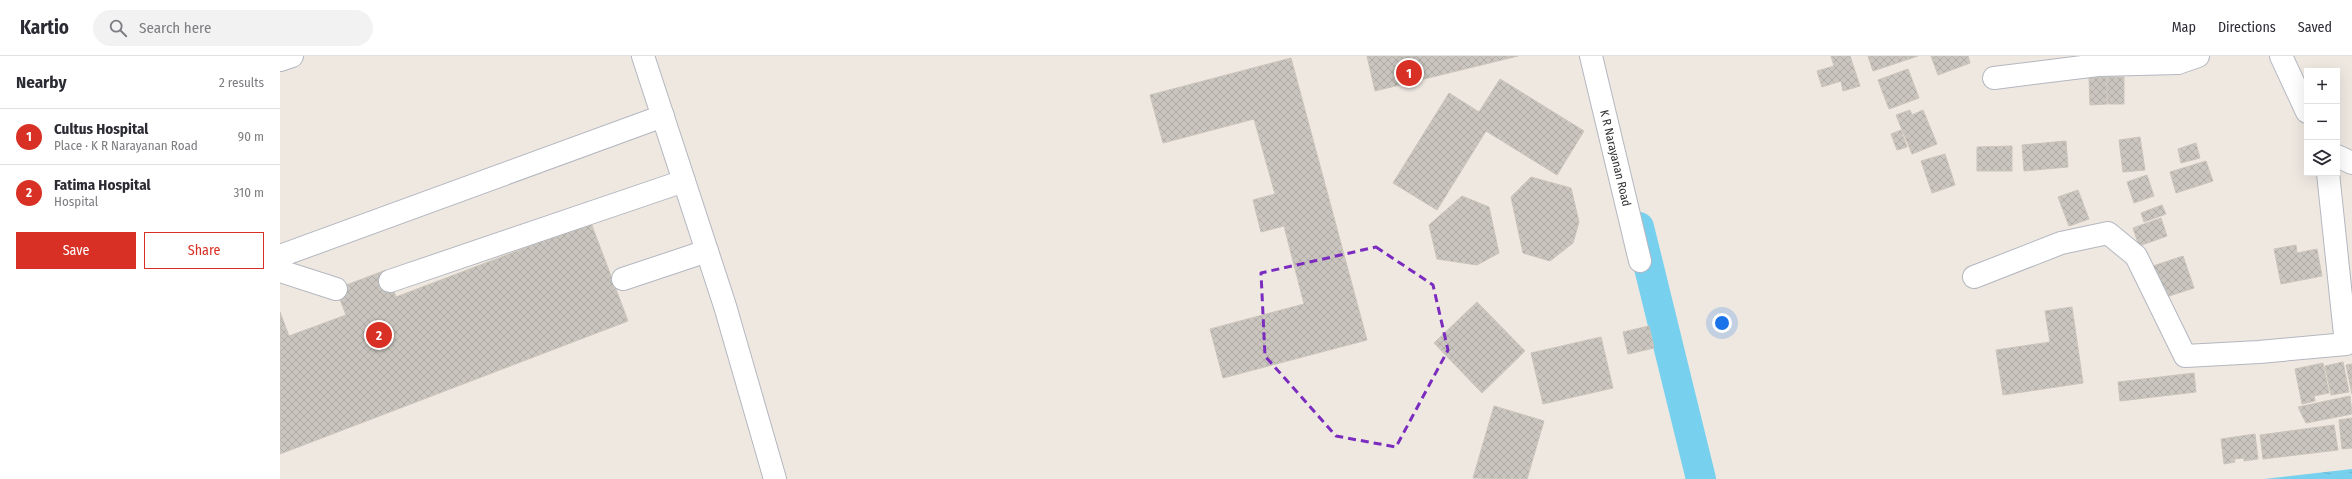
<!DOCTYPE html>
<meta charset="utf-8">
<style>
body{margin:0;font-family:"Fira Sans Condensed",sans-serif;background:#f2f2f3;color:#2b2b33}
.controls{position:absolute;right:12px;top:12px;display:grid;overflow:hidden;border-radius:0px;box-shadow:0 4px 16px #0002}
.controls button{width:36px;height:36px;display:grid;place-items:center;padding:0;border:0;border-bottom:1px solid #e1e1e2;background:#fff;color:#2b2b33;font:20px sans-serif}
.you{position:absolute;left:1442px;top:267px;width:14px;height:14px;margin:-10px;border:3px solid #fff;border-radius:50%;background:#1a73e8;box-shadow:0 0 0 6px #1a73e833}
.badge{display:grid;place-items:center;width:26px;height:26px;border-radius:50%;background:#d93025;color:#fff;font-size:13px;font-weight:700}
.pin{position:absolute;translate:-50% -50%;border:2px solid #fff;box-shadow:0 1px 4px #0006}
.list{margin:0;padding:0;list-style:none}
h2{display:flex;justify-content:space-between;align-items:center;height:52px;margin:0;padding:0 16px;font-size:17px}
h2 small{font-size:13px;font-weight:400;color:#7c7c81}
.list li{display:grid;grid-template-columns:26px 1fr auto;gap:12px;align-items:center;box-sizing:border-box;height:56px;padding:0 16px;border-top:1px solid #e1e1e2}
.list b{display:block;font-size:15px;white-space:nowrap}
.list p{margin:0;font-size:13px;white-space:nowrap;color:#7c7c81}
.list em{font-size:13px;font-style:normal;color:#7c7c81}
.actions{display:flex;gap:8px;padding:12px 16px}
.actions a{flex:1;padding:9px 0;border:1px solid #d93025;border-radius:0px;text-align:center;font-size:14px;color:#d93025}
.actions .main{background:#d93025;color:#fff}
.icon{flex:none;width:22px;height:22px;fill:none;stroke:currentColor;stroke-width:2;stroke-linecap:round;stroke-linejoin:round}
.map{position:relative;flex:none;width:2072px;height:423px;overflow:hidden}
header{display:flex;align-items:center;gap:24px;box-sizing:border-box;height:56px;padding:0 20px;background:#fff;border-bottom:1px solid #e1e1e2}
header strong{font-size:19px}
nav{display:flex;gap:22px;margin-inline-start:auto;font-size:14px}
.search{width:280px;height:36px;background:#f2f2f3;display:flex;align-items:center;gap:10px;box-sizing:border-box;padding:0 14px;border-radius:22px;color:#7c7c81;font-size:15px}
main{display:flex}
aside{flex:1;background:#fff}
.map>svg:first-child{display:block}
.water{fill:url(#water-ripples)}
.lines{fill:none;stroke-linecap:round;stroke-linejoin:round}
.canal{stroke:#77d1ee;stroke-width:30}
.building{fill:url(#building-cross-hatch);stroke:#cac4ba}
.minor-casing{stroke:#b4b7c0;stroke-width:24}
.minor{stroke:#fff;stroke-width:22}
.marked{fill:none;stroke:#7b2cbf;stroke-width:3;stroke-dasharray:8 5;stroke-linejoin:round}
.labels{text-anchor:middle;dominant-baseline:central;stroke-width:3;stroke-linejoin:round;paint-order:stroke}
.street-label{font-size:12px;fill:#2e2e2e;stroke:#fff}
</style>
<header>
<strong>Kartio</strong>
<div class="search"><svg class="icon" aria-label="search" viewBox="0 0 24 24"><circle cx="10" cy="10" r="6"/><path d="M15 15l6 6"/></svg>Search here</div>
<nav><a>Map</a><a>Directions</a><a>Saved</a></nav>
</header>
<main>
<aside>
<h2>Nearby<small>2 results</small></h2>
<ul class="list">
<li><span class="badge">1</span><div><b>Cultus Hospital</b><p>Place · K R Narayanan Road</p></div><em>90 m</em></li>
<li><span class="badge">2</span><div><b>Fatima Hospital</b><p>Hospital</p></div><em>310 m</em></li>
</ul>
<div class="actions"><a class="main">Save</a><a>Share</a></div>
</aside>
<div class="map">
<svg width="2072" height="423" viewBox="0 0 2072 423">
<defs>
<pattern id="water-ripples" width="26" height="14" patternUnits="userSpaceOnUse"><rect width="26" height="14" fill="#77d1ee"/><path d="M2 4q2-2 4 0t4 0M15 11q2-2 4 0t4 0" fill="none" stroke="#67b4cc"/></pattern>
<pattern id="building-cross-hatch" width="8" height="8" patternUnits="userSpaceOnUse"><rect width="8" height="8" fill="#cac6bf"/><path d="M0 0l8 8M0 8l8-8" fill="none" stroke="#aeaaa4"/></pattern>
</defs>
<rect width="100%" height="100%" fill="#eee8e1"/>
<polygon class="water" points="2072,413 2072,423 1984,423"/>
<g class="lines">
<polyline class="canal" points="1359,171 1421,423"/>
</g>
<g class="building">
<polygon points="1087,0 1238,0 1095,35"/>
<polygon points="1551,0 1570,0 1580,30 1563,35 1561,25 1542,31 1537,15 1554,10"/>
<polygon points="1588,0 1638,0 1593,15"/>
<polygon points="1651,0 1688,0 1690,7 1658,19"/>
<polygon points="1011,2 1087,284 943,322 930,273 1024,248 1004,170 981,176 973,144 995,138 974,63 883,87 870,39"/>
<polygon points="1628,13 1639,42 1609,53 1598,24"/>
<polygon points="1826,21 1827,48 1810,49 1809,22"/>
<polygon points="1827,21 1844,21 1844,48 1828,48"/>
<polygon points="1220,23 1304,75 1277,119 1206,75 1157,154 1113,127 1169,37 1199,56"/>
<polygon points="1630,54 1632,59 1643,54 1657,88 1632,98 1616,59"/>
<polygon points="1621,74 1627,91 1617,94 1611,78"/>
<polygon points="1860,81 1865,114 1843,116 1839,84"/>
<polygon points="1786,85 1788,111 1744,115 1742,89"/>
<polygon points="1916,87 1920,102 1901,107 1898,93"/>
<polygon points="1732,90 1732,115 1697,115 1697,91"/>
<polygon points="1665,98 1675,129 1652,137 1641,105"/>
<polygon points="1926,105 1933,125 1896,137 1890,116"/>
<polygon points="1867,119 1874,140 1854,147 1847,126"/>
<polygon points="1251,121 1291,132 1299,166 1293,187 1270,205 1243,197 1231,141"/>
<polygon points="1798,134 1809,163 1789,170 1778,141"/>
<polygon points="1182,140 1209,151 1219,197 1197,209 1157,203 1149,169"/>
<polygon points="1882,149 1886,158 1864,166 1861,157"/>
<polygon points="1881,162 1887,180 1859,190 1853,172"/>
<polygon points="311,167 348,265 0,398 0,256 9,280 66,259 56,233 106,214 116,241"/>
<polygon points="2016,189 2017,197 2037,193 2042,220 2001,228 1994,193"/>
<polygon points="1903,200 1914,232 1883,242 1873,210"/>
<polygon points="1197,246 1245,295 1202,337 1154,287"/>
<polygon points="1792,251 1803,327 1723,339 1716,294 1770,286 1765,255"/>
<polygon points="1369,270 1374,292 1348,298 1343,276"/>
<polygon points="1321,281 1333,332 1263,348 1251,297"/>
<polygon points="2063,306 2069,336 2051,339 2045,310"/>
<polygon points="2043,307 2049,337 2034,340 2035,345 2022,348 2015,313"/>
<polygon points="2072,308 2072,338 2066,309"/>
<polygon points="1914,317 1916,336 1840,345 1838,326"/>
<polygon points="2070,340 2072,358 2026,367 2018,351"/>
<polygon points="1214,350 1264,365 1247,423 1193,422"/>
<polygon points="2072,362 2072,392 2062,393 2059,364"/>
<polygon points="2054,369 2058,394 1983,403 1980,379"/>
<polygon points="1975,378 1978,403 1964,405 1964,402 1954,403 1955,406 1944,408 1941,383"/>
</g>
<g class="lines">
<defs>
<g id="minor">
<polyline points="363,0 445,250 495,423"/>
<path id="s1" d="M1311 0 1360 205"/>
<polyline points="2001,0 2027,56"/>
<polyline points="0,4 12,0"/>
<polyline points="1714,22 1818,9 1898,7 1918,0"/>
<polyline points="2057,100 2072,107"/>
<polyline points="0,200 383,60"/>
<polyline points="0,215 56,233"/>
<polyline points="1694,221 1781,187 1828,177 1856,200 1905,300 1979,296 2066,288 2048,117"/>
<polyline points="343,223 427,195"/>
<polyline points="110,225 404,125"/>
</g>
</defs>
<use href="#minor" class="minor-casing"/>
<use href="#minor" class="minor"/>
</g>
<path class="marked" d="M1096 191 1153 229 1168 294 1116 391 1056 380 985 300 981 217Z"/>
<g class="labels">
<g class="street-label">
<text stroke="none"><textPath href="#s1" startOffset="105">K R Narayanan Road</textPath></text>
</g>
</g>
</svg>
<div class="controls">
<button>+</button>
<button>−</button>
<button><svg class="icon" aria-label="layers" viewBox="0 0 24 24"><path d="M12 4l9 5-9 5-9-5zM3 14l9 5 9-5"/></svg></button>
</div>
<div class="you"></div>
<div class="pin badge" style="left:1129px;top:17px">1</div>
<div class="pin badge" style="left:99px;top:279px">2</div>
</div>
</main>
